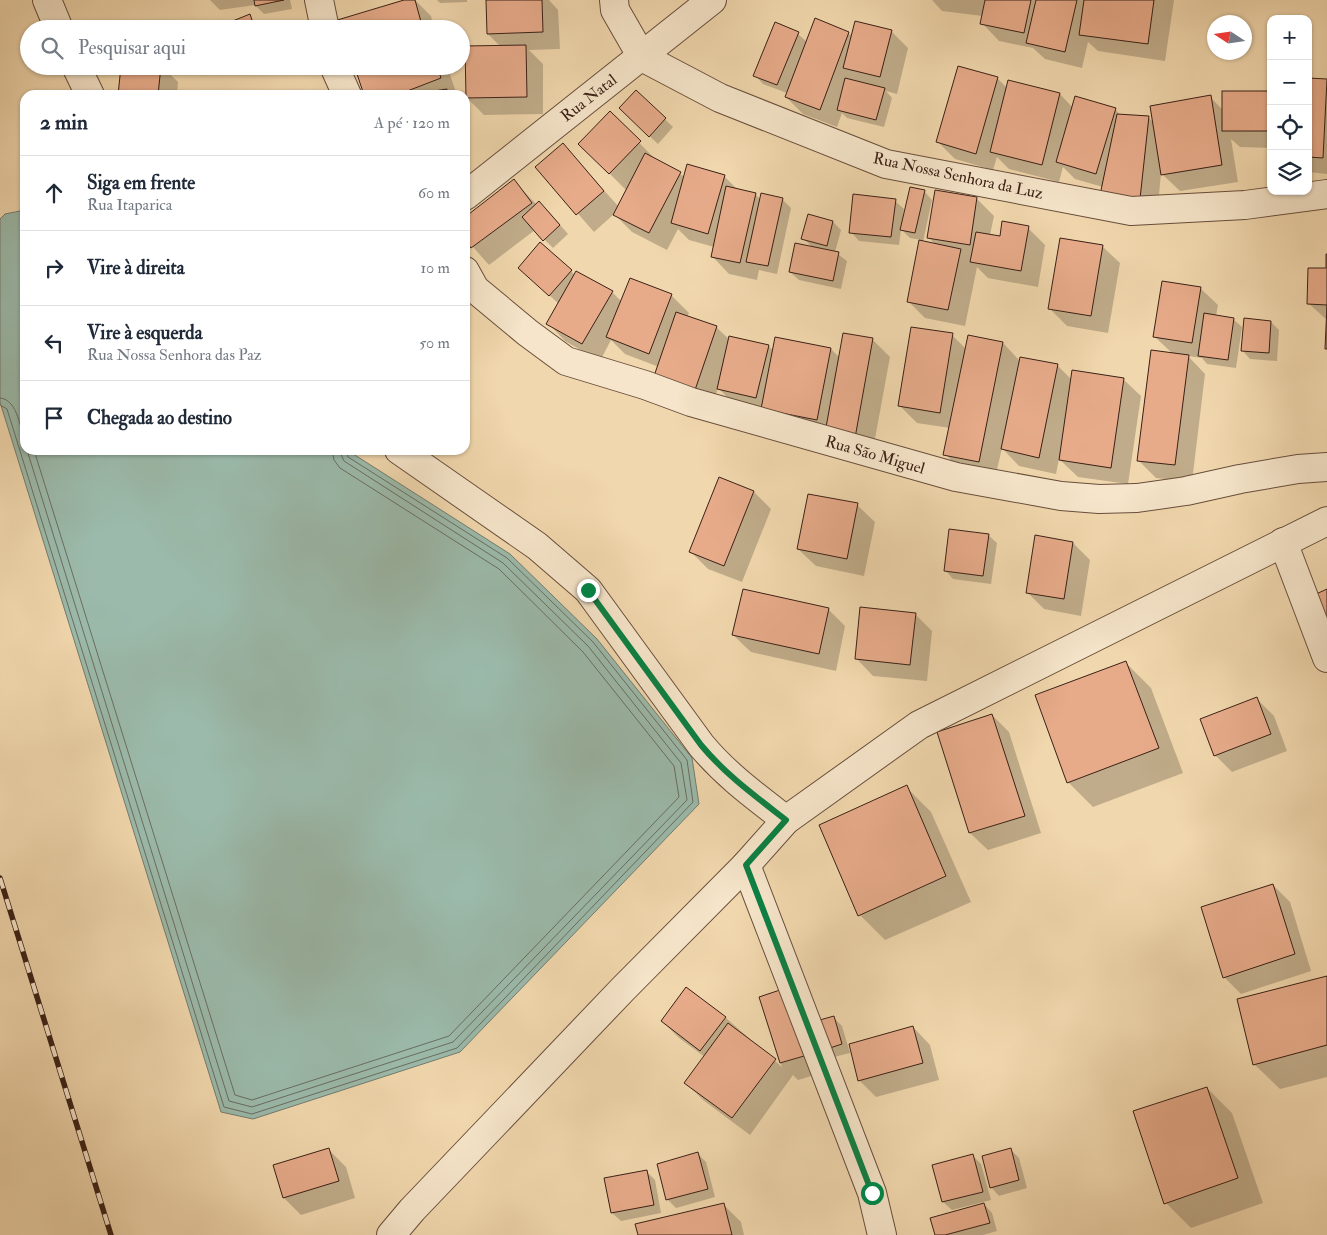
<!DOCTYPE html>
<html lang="pt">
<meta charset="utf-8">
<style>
body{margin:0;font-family:"IM FELL Double Pica",serif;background:#f2f2f3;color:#1f2937}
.controls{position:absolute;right:15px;top:15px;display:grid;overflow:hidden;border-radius:10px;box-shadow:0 1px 4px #0004}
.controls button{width:45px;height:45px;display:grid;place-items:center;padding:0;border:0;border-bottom:1px solid #e0e1e3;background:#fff;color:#1f2937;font:25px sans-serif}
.compass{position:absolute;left:1207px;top:15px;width:45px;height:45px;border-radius:50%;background:#fff;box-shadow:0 1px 4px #0004;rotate:282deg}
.stop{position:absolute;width:15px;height:15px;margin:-11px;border:4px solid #0b8043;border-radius:50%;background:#fff}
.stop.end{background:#0b8043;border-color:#fff;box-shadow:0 1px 5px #0008}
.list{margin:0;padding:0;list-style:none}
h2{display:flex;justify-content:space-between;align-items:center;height:65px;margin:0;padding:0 20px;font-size:21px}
h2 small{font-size:16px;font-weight:400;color:#747a83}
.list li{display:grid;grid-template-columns:32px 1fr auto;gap:15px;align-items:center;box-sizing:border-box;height:75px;padding:0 20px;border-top:1px solid #e0e1e3}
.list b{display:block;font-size:19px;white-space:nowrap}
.list p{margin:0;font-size:16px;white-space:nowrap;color:#747a83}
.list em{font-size:16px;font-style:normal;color:#747a83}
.icon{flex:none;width:28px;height:28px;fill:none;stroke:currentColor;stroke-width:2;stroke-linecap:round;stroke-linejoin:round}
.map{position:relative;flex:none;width:1327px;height:1235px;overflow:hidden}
.search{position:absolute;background:#fff;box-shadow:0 1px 4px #0004;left:20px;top:20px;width:450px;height:55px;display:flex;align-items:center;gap:12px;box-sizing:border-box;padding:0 18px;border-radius:28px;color:#747a83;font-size:19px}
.panel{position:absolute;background:#fff;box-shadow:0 1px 4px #0004;left:20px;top:90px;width:450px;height:365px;border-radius:15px}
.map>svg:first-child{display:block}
.water{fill:#9bbaab;stroke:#747c6f}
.shadow{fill:#0003}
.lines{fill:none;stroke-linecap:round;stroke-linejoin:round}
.shore{stroke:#6a6d60;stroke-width:1}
.building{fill:#e7ab8a;stroke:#3a2016}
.minor-casing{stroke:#684e3c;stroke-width:30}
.tertiary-casing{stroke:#684e3c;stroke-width:30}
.minor{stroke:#f6e5ca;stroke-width:28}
.tertiary{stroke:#f6e5ca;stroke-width:28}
.rail-casing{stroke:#3a2016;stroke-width:5.5}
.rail{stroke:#f6e5ca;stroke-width:4;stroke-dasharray:11;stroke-linecap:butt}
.route{stroke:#0b8043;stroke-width:6}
.labels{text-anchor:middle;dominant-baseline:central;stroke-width:4;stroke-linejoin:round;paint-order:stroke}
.street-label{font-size:16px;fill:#3a2016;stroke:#f6e5ca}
</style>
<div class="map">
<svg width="1327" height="1235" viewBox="0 0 1327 1235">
<rect width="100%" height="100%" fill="#f1d7ad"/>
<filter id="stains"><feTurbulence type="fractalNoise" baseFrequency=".004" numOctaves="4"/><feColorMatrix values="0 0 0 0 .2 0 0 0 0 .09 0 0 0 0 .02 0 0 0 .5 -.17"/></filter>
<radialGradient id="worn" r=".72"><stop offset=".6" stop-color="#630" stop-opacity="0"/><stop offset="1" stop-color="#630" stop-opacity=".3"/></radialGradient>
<polygon class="water" points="25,210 25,450 347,450 510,554 597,639 692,758 699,804 460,1052 253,1119 221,1112 0,402 0,219 5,214"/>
<g class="shadow">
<polygon points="210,0 290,0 292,9 264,14 255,5 220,10"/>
<polygon points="408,0 415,0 431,16 434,29 338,29"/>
<polygon points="437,0 467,0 467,2 440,3"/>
<polygon points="487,0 549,0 558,10 560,49 529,50 543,64 543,114 484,115 467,98 501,47 488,34"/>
<polygon points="932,0 1174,0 1165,61 1098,51 1088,42 1082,68 1045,59 1033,48 999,41 982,23 983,16 942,11"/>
<polygon points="249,16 260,29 216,29"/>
<polygon points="776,24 798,34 807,42 848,33 853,37 891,31 908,48 897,94 886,91 892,98 884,127 847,118 842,113 837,127 803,114 786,97 787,93 763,84 755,75"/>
<polygon points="122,66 162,66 178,82 177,95 119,95"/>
<polygon points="230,66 258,66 238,74"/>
<polygon points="351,66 447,66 457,95 365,95 360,75"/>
<polygon points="997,78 1008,89 1060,94 1073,108 1115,109 1121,116 1148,117 1154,123 1210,97 1223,110 1270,93 1271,148 1240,147 1231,139 1238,182 1180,191 1161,173 1157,216 1103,187 1075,179 1063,167 1059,182 1009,169 997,157 993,170 955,159 938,142"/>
<polygon points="1308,79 1327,80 1327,174 1308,172"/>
<polygon points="636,92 673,127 658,144 629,117"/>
<polygon points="610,113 656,160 685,177 724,176 739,191 755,194 761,200 782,199 791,208 777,274 759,270 757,280 729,274 712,256 714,247 689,240 678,229 667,250 632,232 614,214 594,232 537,167 563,145 619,207 627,191 580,144"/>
<polygon points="514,181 537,205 548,211 568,234 553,248 535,230 489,265 465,238 465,218"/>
<polygon points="924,191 932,200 923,242 936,245 928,237 976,198 994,216 990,235 1001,237 1028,228 1045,245 1038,287 988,278 977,267 965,326 925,318 908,301 921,240 910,238 901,229 899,245 859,241 851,232 895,201 904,209 903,215 905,216"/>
<polygon points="833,222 841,230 835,252 847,261 841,289 799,280 790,272 812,247 803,238"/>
<polygon points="1102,246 1120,263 1108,333 1067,326 1050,309"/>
<polygon points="1327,270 1327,320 1308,303"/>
<polygon points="571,271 575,275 612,292 622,302 631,279 672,296 689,313 687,317 716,327 730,340 768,346 774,351 831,349 840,358 844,334 873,340 890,357 872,455 736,406 718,388 711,409 659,367 625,354 611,340 600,361 565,341 548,323 559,304 528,276"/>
<polygon points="1200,288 1218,305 1216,316 1233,319 1242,327 1236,368 1207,364 1202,358 1188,356 1205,374 1192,482 1156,478 1138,460 1173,354 1154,336"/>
<polygon points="1271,322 1279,330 1277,361 1250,359 1242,350"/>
<polygon points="952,335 966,349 969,337 1003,343 1020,361 1057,365 1072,380 1123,379 1141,396 1128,484 1078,477 1059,459 1056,474 1019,466 1002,448 995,478 962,471 945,454 950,428 917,423 900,406"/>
<polygon points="754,492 771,509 742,582 708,569 691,552"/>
<polygon points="857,505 875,522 864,576 816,566 798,549"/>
<polygon points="988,535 997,543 991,584 953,579 945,570"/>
<polygon points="1073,543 1090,560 1081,616 1044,609 1027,592"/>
<polygon points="828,609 845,626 836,671 751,652 733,635"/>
<polygon points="915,614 932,631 927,681 873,676 856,658"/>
<polygon points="1126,663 1151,688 1183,773 1093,807 1068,782"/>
<polygon points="1257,699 1274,716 1287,751 1232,772 1215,755"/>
<polygon points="992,715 1009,732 1041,833 988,850 970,833 939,733"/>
<polygon points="906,787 931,812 971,902 885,940 860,915"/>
<polygon points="1273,885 1290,902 1311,971 1241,994 1224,977"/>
<polygon points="1327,977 1327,1077 1280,1089 1254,1064"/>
<polygon points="687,988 726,1018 782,1067 761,998 800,1008 821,1073 798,1080 793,1075 750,1135 703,1100 686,1083 705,1057 679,1038 662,1021"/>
<polygon points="834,1018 842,1026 850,1053 834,1057 825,1049"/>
<polygon points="913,1027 930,1045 939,1080 876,1097 859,1080"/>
<polygon points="1207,1088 1232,1113 1263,1203 1191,1228 1166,1203"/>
<polygon points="328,1149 346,1167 355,1198 301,1215 284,1198"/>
<polygon points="1010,1149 1019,1158 1027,1188 999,1196 991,1187"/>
<polygon points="698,1154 706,1162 715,1197 676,1208 667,1199"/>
<polygon points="973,1156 981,1164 991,1200 952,1210 943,1202"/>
<polygon points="646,1171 655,1180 661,1213 621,1221 612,1213"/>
<polygon points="983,1203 992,1213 997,1231 983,1235 936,1235"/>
<polygon points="724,1205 741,1222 744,1235 639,1235"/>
</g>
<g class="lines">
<g class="shore">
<path d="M0 398C18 399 21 431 25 445"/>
<polyline points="0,405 7,409 224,1107 252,1114 457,1048 693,802 687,760 593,642 507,558 348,457 346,450"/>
<polyline points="27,450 229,1101 252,1107 453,1042 687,800 681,763 588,646 503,563 344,461 339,450"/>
<polyline points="34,450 235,1095 252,1100 449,1036 679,797 674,766 583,652 499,569 340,468 334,460 332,450"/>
</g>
</g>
<g class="building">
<polygon points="254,0 284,0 255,6"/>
<polygon points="404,0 415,0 423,29 336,29 334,21"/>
<polygon points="486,0 542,0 543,32 487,34"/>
<polygon points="985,0 1031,0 1024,33 980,24"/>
<polygon points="1036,0 1077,0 1065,52 1026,43"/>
<polygon points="1084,0 1154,0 1148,44 1079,35"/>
<polygon points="250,14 255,29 213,29"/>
<polygon points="815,18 849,32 820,110 785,97"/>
<polygon points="855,21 892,30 880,77 843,68"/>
<polygon points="775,22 799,32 777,85 753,76"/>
<polygon points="526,45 527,97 466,98 465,46"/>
<polygon points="121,66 161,66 158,95 118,95"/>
<polygon points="379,66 437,66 441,78 397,95 364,95 357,74"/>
<polygon points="958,66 998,77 976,154 936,142"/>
<polygon points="845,78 885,88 876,120 837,110"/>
<polygon points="1308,78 1327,79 1323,158 1308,157"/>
<polygon points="1008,80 1060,93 1042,165 990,152"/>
<polygon points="447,89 447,95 408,95"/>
<polygon points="636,90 666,118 649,137 619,108"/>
<rect x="1222" y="91" width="48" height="40"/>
<polygon points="1211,95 1222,165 1161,175 1150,106"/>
<polygon points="1075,96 1116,108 1096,174 1056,162"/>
<polygon points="610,111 641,141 609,174 578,144"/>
<polygon points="1117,114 1149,116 1140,199 1100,195"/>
<polygon points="563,143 604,191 576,215 535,167"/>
<polygon points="645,153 681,172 649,233 613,215"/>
<polygon points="687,164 725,175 708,234 671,223"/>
<polygon points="514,179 532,203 471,248 465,240 465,217"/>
<polygon points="726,186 756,193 740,263 711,257"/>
<polygon points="910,187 925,190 915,233 900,230"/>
<polygon points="935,190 977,197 970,245 927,238"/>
<polygon points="761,193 783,198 768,266 746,262"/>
<polygon points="853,194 896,199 891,237 849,233"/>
<polygon points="539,201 560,225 543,241 522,217"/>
<polygon points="808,214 833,221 827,246 801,239"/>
<polygon points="1002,221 1029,226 1021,271 970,262 976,232 1000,236"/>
<polygon points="1060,238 1103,245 1091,316 1048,309"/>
<polygon points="919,240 961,249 948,310 907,302"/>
<polygon points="540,242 572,270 549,296 518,268"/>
<polygon points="795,243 839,252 833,281 789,272"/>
<polygon points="1326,254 1327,254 1327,349 1325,349 1327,305 1307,304 1308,268 1326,268"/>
<polygon points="576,271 613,291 582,344 546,324"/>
<polygon points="630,278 672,294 649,354 606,337"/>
<polygon points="1162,281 1201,287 1192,343 1153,337"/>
<polygon points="676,312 717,326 694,393 653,379"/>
<polygon points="1204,313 1234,318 1228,360 1198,356"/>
<polygon points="1244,318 1271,321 1269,353 1241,351"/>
<polygon points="911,327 953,333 940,413 898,406"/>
<polygon points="843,333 873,338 855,438 825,433"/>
<polygon points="968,335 1003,342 979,462 943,455"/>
<polygon points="729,336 769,345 756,398 717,389"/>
<polygon points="775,337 831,348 817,420 761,409"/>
<polygon points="1151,350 1189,355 1175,465 1137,461"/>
<polygon points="1020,357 1058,364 1039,458 1001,449"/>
<polygon points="1072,370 1124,378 1111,468 1059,460"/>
<polygon points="719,477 754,491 724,566 689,552"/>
<polygon points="808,494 858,503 847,559 797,549"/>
<polygon points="949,529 989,534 983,576 944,571"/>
<polygon points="1035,535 1073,542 1064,599 1026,593"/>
<polygon points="743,589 829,608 819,654 732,635"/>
<polygon points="1327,589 1327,626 1314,595"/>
<polygon points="860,607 916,613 910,665 855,659"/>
<polygon points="1126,661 1159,748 1067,783 1035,695"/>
<polygon points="1257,697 1271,734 1214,756 1200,719"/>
<polygon points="992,714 1025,816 969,833 937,732"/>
<polygon points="907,785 946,876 858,916 819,825"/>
<polygon points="1273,884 1295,954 1223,978 1201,907"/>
<polygon points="1327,976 1327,1045 1253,1065 1237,999"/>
<polygon points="686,987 726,1017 700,1051 661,1021"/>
<polygon points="783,989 804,1056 780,1063 759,997"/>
<polygon points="834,1016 842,1044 824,1050 816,1021"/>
<polygon points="728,1023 776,1059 732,1118 684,1083"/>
<polygon points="913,1026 923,1063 858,1081 849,1044"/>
<polygon points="1207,1087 1238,1178 1164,1204 1133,1111"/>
<polygon points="329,1148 339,1181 283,1198 273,1165"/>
<polygon points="1011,1148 1019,1180 990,1188 982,1156"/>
<polygon points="698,1152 708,1189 666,1200 657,1164"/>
<polygon points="973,1154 983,1192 942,1202 932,1165"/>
<polygon points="647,1170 654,1205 611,1213 604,1178"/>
<polygon points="724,1203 732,1235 638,1235 635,1224"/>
<polygon points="984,1203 990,1223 945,1235 935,1235 930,1218"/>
</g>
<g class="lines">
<defs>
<g id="minor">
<polyline points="47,0 59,29"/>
<polyline points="319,0 325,29"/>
<polyline points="614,0 615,10 642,57 720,98 886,164 1131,211 1245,205 1327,194"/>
<polyline points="76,66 90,95"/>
<polyline points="334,66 347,95"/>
<polyline points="465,196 712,0"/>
<polyline points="465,271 475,289 528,333 566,361 645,385 691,402 956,477 1061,496 1099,499 1137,498 1186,491 1240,479 1298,469 1327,467"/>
<path d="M399 450 537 546 588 590 701 745C726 775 755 796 786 820"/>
<polyline points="1283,542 1327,658"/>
<polyline points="746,865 872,1193 882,1235"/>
</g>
<polyline id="tertiary" points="391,1235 412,1210 623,989 746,865 786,820 919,725 1327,521"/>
</defs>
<use href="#minor" class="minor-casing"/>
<use href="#tertiary" class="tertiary-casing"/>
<use href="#minor" class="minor"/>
<use href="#tertiary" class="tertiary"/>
<defs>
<polyline id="rail" points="0,878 111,1235"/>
</defs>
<use href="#rail" class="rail-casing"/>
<use href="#rail" class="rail"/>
</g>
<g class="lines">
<path class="route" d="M588 590 701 745C726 775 755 796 786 820L746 865 872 1193"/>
</g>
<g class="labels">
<g class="street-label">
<text transform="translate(589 98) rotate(-38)">Rua Natal</text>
<text transform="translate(958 176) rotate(12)">Rua Nossa Senhora da Luz</text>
<text transform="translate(875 455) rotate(16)">Rua São Miguel</text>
</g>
</g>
<rect width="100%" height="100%" filter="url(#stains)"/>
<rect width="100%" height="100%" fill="url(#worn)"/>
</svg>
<div class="controls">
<button>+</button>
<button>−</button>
<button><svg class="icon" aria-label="locate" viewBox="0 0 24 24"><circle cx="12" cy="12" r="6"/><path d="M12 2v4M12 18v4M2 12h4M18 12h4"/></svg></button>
<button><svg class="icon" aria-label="layers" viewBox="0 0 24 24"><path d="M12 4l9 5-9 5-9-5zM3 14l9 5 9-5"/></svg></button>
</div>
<svg class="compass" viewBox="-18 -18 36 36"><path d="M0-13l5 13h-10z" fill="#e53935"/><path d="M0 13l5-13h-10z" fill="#747a83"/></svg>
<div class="stop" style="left:872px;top:1193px"></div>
<div class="stop end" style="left:588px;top:590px"></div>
<div class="search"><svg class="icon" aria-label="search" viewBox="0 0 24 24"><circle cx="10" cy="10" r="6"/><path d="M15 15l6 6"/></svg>Pesquisar aqui</div>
<section class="panel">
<h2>2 min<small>A pé · 120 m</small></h2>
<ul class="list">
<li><svg class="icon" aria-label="ahead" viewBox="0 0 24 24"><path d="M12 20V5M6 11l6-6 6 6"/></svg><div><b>Siga em frente</b><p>Rua Itaparica</p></div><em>60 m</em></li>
<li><svg class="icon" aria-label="right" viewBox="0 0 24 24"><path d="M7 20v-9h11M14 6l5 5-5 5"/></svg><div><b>Vire à direita</b></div><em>10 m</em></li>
<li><svg class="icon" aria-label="left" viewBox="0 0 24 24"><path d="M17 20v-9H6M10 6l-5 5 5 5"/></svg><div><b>Vire à esquerda</b><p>Rua Nossa Senhora das Paz</p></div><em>50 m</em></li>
<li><svg class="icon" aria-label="arrive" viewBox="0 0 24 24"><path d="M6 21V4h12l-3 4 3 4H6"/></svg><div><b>Chegada ao destino</b></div></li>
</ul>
</section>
</div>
